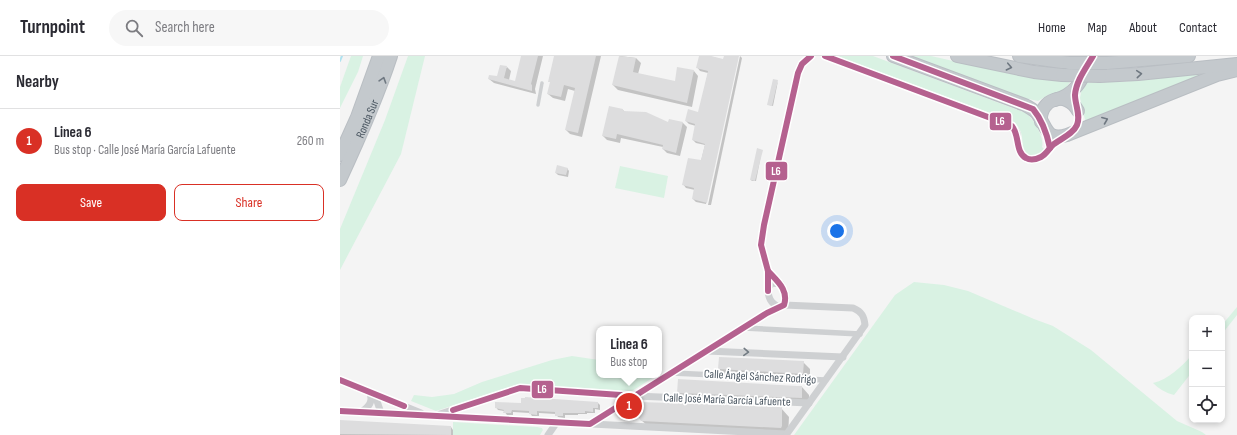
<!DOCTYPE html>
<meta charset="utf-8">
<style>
body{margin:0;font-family:"Sofia Sans Condensed",sans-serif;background:#f7f7f7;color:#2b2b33}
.controls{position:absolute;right:12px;bottom:12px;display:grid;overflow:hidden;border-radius:8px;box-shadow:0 2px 6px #0003}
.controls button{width:36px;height:36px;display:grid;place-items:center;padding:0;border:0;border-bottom:1px solid #e1e1e2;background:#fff;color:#2b2b33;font:20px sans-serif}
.you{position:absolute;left:497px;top:175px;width:14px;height:14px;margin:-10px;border:3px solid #fff;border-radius:50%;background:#1a73e8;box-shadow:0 0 0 6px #1a73e833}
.badge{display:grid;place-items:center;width:26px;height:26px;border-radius:50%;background:#d93025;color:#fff;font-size:13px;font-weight:700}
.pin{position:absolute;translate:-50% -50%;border:2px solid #fff;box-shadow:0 1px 4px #0006}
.popup{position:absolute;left:256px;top:270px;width:66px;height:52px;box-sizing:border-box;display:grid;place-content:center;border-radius:8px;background:#fff;filter:drop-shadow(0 1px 3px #0005);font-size:13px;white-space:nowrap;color:#7c7c81}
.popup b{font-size:15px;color:#2b2b33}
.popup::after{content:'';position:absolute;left:50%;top:100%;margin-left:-8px;border:8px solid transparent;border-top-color:#fff}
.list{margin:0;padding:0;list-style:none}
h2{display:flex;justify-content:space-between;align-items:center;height:52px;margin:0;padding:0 16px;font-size:17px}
h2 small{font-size:13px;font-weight:400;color:#7c7c81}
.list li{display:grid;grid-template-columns:26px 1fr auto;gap:12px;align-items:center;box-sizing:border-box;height:64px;padding:0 16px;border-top:1px solid #e1e1e2}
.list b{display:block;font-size:15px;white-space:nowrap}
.list p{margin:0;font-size:13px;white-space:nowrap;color:#7c7c81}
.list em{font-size:13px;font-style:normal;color:#7c7c81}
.actions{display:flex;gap:8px;padding:12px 16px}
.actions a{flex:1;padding:9px 0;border:1px solid #d93025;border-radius:8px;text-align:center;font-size:14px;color:#d93025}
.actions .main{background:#d93025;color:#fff}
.icon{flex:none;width:22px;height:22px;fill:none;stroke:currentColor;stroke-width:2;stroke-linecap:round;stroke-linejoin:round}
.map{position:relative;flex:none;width:897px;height:379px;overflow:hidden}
header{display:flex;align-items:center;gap:24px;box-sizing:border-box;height:56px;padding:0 20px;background:#fff;border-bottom:1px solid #e1e1e2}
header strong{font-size:19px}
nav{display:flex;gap:22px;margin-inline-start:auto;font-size:14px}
.search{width:280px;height:36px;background:#f7f7f7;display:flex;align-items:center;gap:10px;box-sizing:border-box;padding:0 14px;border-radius:22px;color:#7c7c81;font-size:15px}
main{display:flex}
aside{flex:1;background:#fff}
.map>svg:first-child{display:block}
.green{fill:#d9f2e3}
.shadow{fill:#0003}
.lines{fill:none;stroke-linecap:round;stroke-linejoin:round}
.stream{stroke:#aee2f0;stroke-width:2}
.building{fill:#ddddde}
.trunk-casing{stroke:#b9bec3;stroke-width:14}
.service{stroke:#ced0d2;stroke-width:3.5}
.pedestrian{stroke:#ced0d2;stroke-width:5.5}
.minor{stroke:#ced0d2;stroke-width:7}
.trunk{stroke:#c4c9cd;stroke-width:12}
.trunk-bridge-casing{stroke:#b9bec3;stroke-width:14;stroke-linecap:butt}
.trunk-bridge{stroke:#c4c9cd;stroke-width:12}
.bus-1-casing{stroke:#fff;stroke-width:9}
.bus-1{stroke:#b5618f;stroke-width:6}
.oneway{stroke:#6f7881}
.oneway2{stroke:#727b83}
.labels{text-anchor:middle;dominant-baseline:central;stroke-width:3.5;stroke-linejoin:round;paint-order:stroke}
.street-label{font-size:12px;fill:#4a5661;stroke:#fff}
.line-badge{stroke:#fff;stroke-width:1.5}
.badge-label{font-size:11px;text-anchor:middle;font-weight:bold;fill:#fff}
</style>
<header>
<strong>Turnpoint</strong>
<div class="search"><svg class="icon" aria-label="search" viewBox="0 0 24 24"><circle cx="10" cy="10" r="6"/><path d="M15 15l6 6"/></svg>Search here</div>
<nav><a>Home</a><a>Map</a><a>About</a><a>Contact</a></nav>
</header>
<main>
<aside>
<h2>Nearby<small></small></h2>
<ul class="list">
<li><span class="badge">1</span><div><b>Linea 6</b><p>Bus stop · Calle José María García Lafuente</p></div><em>260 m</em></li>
</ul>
<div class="actions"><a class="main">Save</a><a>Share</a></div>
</aside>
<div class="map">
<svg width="897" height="379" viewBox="0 0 897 379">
<rect width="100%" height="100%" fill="#f4f4f4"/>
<g class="green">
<polygon points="11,0 23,0 18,16 0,52 0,31"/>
<polygon points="68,0 85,0 61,98 0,214 0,173 45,64"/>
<path d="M497 0H533L686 57C693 62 705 82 702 91L704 93C701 99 695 101 688 99 681 93 683 89 682 81 681 74 678 70 674 66Z"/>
<polygon points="564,0 591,0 671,18 730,26 725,34 708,39 698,45 684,42 683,44"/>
<path d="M867 17 747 66 745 64 740 42 743 26C785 28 826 21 867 17Z"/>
<polygon points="280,110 328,120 324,142 275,132"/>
<polygon points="574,226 604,229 628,235 694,263 713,270 751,294 837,365 862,376 866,379 454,379 555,239"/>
<polygon points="897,251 897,259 882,278 882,269"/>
<path d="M852 299V316L834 339C826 337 819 333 813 327 829 323 841 311 852 299Z"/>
<polygon points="232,300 259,304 259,319 317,319 292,335 179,328 96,355 71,345 74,339 92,341 114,338 142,326 212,304"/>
<polygon points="113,366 197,371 202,372 203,374 200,379 113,379"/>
</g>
<g class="shadow">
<polygon points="182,0 203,0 195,33 196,38 154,27 149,23 158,22 167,11 171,15 169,24 176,26"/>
<polygon points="215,0 261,0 242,81 230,78 226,74 235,35 228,33 225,45 213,42 208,38 211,27 209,25"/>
<polygon points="280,0 296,2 301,7 298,18 335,26 354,15 358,20 352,51 278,34 273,29"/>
<polygon points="360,0 369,0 384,4 385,0 398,0 366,148 356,146 353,143 355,134 346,132 343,128 361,105 365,89 356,87 353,84 356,70 349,68 346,65 359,57 368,17 360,15 357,11"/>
<polygon points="400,0 402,2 371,149 368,149"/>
<polygon points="438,25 433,50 429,49"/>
<polygon points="283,54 285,56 329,67 330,64 343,67 347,71 340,100 327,97 323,93 323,91 281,82 280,87 267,84 263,80"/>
<polygon points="422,94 416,125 412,125 411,124"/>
<polygon points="227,112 229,115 228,121 218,119 216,117"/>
<polygon points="463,306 470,313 470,325 386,320 379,313"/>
<polygon points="462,331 469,339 469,348 345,343 338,336"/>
<polygon points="258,347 260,349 260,354 255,353 255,357 247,357 247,358 238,358 238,359 225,359 225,362 218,361 216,358 199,357 199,360 192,360 190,357 173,356 173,359 167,359 164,355 158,354 156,351 182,348"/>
<polygon points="441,352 449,361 448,379 309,371 301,364"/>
<polygon points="0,365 111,371 113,374 113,379 0,379"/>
</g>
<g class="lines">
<polyline class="stream" points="0,5 2,0"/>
</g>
<g class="building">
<polygon points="181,0 198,0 191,28 192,29 192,35 148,23 149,19 157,20 160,9 167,10 164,22 175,25"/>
<polygon points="214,0 256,0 238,77 225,74 235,32 224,29 221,41 207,38 210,26 208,26"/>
<polygon points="279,0 296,2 293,16 335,25 337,11 354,14 347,47 272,29"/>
<polygon points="359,0 371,0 383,3 384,0 399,0 367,147 352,143 354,132 342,129 348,102 361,104 365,88 352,84 355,68 345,65 348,53 358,56 368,15 356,12"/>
<polygon points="433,23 438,24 432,50 427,49"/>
<polygon points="269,50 283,53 283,55 306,56 328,66 329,63 343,66 336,97 322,93 323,89 277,78 276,83 262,80"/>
<polygon points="417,92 423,94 415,125 410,124"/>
<polygon points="217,109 228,112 226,119 215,117"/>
<polygon points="379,301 464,305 463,318 378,313"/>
<polygon points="338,323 457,330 462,330 462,342 337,337"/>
<polygon points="185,341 258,346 258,352 253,352 253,356 245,355 245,357 223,357 223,360 215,360 215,356 197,355 197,359 189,358 189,355 172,354 171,357 163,357 164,354 155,352 155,346 181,347 181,342 185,342"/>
<polygon points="300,346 442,351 442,370 441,372 301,365 299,362"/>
<polygon points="0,364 111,370 111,379 0,378"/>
</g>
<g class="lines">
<defs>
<g id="trunk">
<path d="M553 0 685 49C690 52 695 54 698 59 707 71 706 85 727 79L877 19 897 14"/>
<polyline points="617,0 694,16 722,19"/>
<polyline points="679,0 729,7"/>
<polyline points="767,7 849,0"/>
<polyline points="760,20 798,18 897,8"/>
<path d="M715 44C739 37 743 20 753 0"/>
<path d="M701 66C699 42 727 34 738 55"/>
<polyline points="0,99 17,61 39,0"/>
<path id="s1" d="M0 124C19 83 37 43 51 0"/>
</g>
</defs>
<use href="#trunk" class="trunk-casing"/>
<polyline class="service" points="198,49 202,27"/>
<g class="pedestrian">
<polyline points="404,272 520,278"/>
<polyline points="332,317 485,324"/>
</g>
<g class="minor">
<path d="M485 0 672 70C679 76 677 81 678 90 678 94 681 98 684 101 697 111 707 94 716 87 718 85 721 84 723 81"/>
<polyline points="429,230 428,215 421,189 424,169 458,17 462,8 471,0"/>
<path d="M439 251C430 247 428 241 428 232L432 227 441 228C445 235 448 242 444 249"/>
<polyline points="367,295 503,301"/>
<polyline points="0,324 81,357"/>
<polyline points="32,338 36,342 41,357"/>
<polyline points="0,355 446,378"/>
<path d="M21 356C29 351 33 346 30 337"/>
<polyline points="100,358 180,332 295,340 469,347"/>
<path d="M250 368 427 257 444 249 513 252C522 256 524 260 525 269L446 379"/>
<polyline points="208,379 217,366"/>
</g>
<use href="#trunk" class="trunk"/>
<defs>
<g id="trunk-bridge">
<polyline points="729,7 767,7"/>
<polyline points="722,19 760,20"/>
</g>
</defs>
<use href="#trunk-bridge" class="trunk-bridge-casing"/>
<use href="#trunk-bridge" class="trunk-bridge"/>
<defs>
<g id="bus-1">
<path d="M485 0 672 70C680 80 675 96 686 102 691 105 697 103 701 101 707 98 709 92 714 88 722 82 733 78 737 69 741 59 735 49 735 39 736 25 746 12 753 0"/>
<path d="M553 0 693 53C703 65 707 78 710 92"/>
<polyline points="428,235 428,215 421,189 424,169 458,17 462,8 471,0"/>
<polyline points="0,324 64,350"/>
<polyline points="113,354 180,332 295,340"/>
<path d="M0 355 250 368 427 257 444 249C449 234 437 225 428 215"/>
</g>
</defs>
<use href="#bus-1" class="bus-1-casing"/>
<use href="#bus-1" class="bus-1"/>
</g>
<defs><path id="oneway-chevron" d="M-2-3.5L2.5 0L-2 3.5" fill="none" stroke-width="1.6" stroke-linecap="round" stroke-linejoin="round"/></defs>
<g class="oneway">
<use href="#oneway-chevron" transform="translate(669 11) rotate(12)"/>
<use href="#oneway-chevron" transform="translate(799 18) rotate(-5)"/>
<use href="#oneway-chevron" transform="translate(43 24) rotate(-72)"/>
<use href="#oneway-chevron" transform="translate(765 64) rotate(-22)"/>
</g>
<use class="oneway2" href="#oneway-chevron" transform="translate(406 296) rotate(3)"/>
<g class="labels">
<g class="street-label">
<text stroke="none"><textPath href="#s1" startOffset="67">Ronda Sur</textPath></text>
<text transform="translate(420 321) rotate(3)">Calle Ángel Sánchez Rodrigo</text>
<text transform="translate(387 344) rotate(2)">Calle José María García Lafuente</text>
</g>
</g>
<g class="line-badge">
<rect x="649" y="56" width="23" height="19" rx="4" fill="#b5618f"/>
<rect x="425" y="105" width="23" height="20" rx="4" fill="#b5618f"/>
<rect x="191" y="324" width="23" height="19" rx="4" fill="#b5618f"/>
</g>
<g class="badge-label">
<text x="660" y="69">L6</text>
<text x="436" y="119">L6</text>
<text x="202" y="337">L6</text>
</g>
</svg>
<div class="controls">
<button>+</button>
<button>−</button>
<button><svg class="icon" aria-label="locate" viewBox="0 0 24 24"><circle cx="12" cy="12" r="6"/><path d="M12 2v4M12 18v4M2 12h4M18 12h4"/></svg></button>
</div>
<div class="you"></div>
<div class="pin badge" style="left:289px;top:350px">1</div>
<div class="popup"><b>Linea 6</b>Bus stop</div>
</div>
</main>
